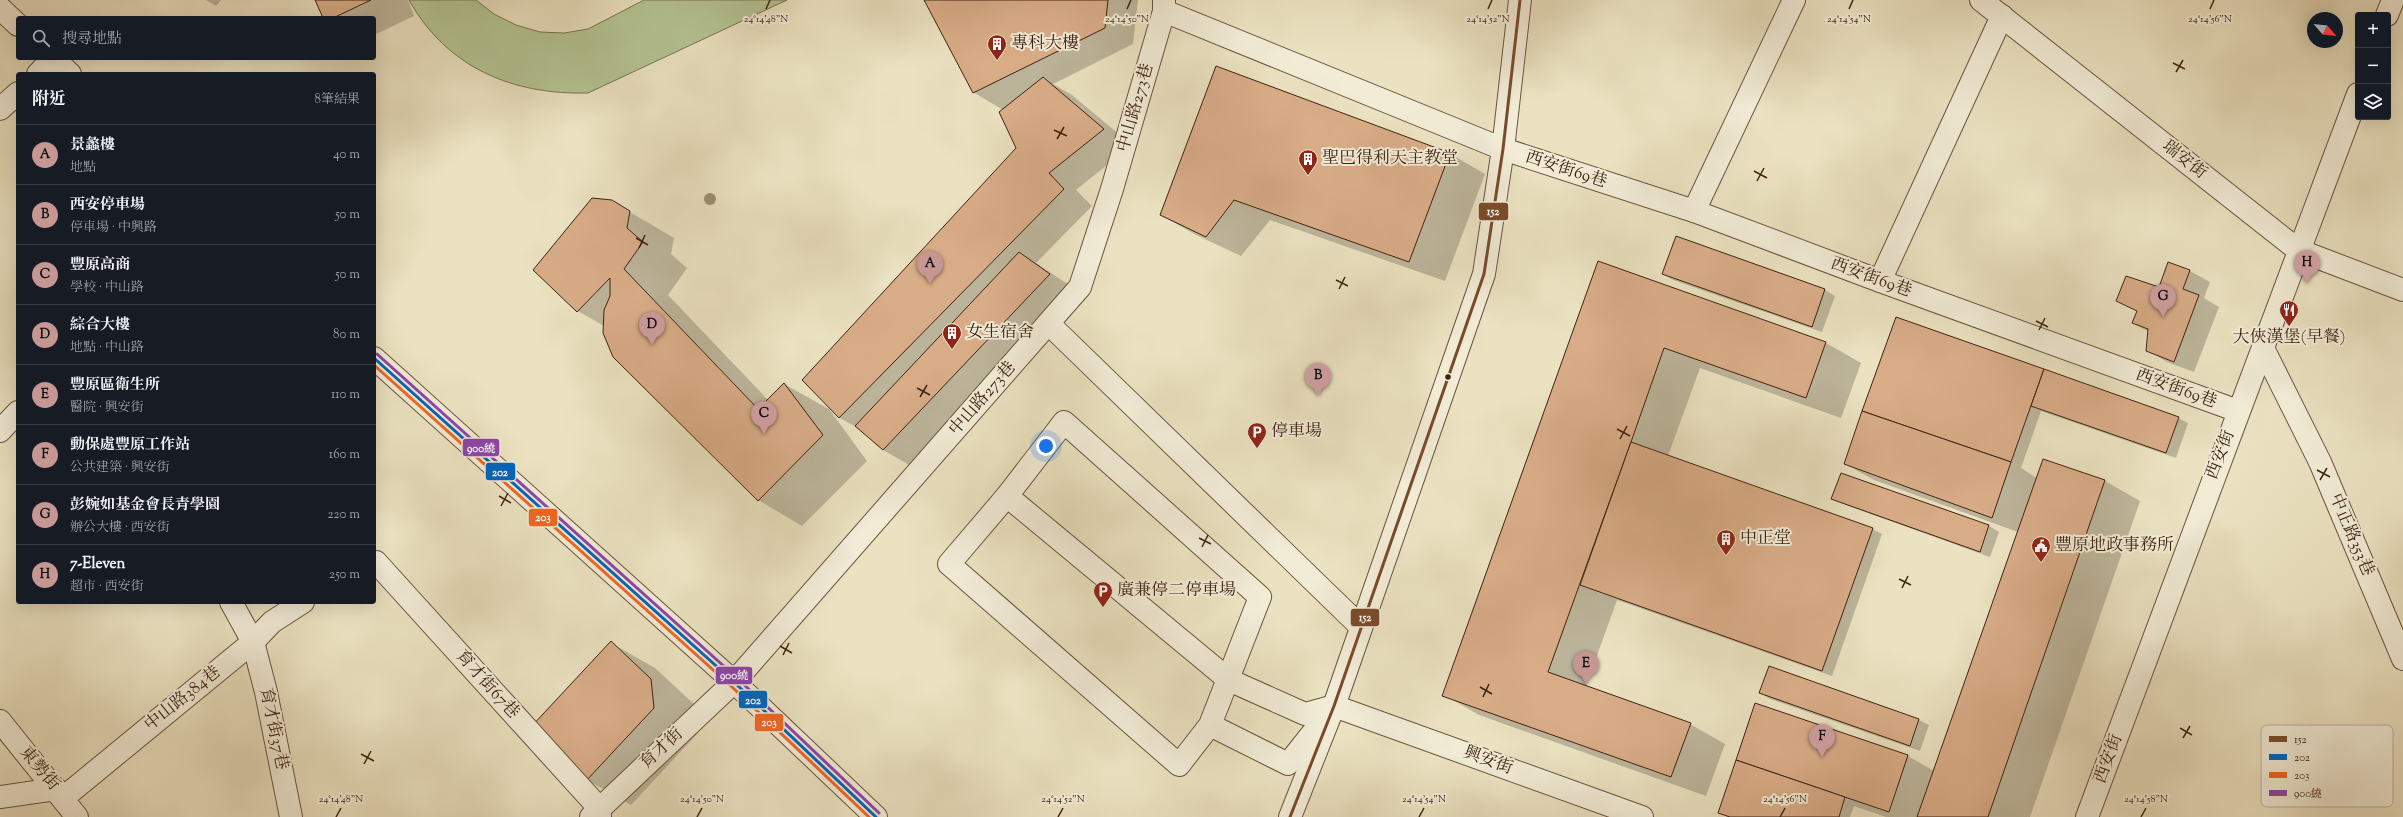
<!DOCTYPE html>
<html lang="zh-TW">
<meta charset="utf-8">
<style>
body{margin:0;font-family:"Sorts Mill Goudy","Noto Serif TC",serif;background:#20242c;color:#f1f3f6}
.controls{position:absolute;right:12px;top:12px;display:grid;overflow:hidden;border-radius:4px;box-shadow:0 4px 16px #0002}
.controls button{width:36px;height:36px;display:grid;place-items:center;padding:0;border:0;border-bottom:1px solid #363941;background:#171b24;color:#f1f3f6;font:20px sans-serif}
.compass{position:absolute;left:2307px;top:12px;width:36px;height:36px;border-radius:50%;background:#171b24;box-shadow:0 4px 16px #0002;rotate:118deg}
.you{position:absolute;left:1046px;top:446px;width:14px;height:14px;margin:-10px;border:3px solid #fff;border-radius:50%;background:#1a73e8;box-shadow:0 0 0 6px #1a73e833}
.badge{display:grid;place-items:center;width:26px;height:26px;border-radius:50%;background:#c59692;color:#111;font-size:13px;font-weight:700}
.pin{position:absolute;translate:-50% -33px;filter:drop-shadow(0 1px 2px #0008)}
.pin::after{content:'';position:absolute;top:21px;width:14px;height:12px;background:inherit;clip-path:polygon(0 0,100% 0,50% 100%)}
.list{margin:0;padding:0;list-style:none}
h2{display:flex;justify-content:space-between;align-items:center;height:52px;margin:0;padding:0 16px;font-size:17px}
h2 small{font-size:13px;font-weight:400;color:#9ea1a6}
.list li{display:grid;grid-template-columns:26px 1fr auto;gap:12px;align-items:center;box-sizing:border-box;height:60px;padding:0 16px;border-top:1px solid #363941}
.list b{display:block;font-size:15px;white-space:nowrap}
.list p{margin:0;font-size:13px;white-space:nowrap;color:#9ea1a6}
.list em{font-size:13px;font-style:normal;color:#9ea1a6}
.icon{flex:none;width:22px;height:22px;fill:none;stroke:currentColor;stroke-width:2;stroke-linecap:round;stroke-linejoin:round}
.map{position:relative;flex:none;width:2403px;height:817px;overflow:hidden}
.search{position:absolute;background:#171b24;box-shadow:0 4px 16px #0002;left:16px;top:16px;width:360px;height:44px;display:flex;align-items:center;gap:10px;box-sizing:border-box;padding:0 14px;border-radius:4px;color:#9ea1a6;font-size:15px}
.panel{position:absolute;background:#171b24;box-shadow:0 4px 16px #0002;left:16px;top:72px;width:360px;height:532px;border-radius:4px}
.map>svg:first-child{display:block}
.green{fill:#b5c494;stroke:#7a7452}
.shadow{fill:#0003}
.building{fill:#d8ac87;stroke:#3f2311}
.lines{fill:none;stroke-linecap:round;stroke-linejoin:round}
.minor-casing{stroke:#6a533d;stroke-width:24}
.minor{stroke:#f2ecd7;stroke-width:22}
.bus-1-casing{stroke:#f2ecd7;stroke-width:6}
.bus-2-casing{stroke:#f2ecd7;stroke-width:6}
.bus-3-casing{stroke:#f2ecd7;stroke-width:6}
.bus-4-casing{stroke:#f2ecd7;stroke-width:6}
.bus-1{stroke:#7a4b2a;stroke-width:3}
.bus-2{stroke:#0065bd;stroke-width:3}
.bus-3{stroke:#f26522;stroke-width:3}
.bus-4{stroke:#8e44ad;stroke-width:3}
.tree{fill:#9c8f72}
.ticks{fill:none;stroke:#3f2311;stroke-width:1.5}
.bus-dot{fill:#3f2311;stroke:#f2ecd7;stroke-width:1.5}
.labels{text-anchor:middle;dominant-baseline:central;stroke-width:4;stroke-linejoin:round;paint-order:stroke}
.poi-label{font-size:17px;fill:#3f2311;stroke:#f2ecd7;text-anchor:start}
.street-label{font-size:17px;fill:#3f2311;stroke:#f2ecd7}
.key{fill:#f2ecd7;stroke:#bcb09c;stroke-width:1}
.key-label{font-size:11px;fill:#3f2311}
.ticks-label{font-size:10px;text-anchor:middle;fill:#3f2311;stroke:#f2ecd7;stroke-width:4;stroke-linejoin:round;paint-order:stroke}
.line-badge{stroke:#f2ecd7;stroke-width:1.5}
.badge-label{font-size:11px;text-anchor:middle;font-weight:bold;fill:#fff}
</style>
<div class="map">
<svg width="2403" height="817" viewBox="0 0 2403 817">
<rect width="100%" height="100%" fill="#ebe2c1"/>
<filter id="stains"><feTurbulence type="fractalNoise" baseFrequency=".005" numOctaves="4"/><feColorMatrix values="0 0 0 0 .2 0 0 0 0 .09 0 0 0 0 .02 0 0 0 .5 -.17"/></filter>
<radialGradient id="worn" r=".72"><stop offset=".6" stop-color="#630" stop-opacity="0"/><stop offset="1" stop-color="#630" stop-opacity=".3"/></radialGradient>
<path class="green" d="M409 0H476L494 14 516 25 540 32 564 33 588 29 644 0H787L588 93C513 95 447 68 409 0Z"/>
<g class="shadow">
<polygon points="206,0 221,0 216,6"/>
<polygon points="316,0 408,0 414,16 374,35 374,18 325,18"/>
<polygon points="925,0 1138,0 1133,44 1053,84 1072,95 1132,145 1076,190 1092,206 1036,263 1084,295 918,470 883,450 860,429 840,418 803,380 1017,148 1003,110 973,92"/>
<polygon points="1449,153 1485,174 1445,281 1270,220 1241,256 1196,235 1161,215"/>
<polygon points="611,201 674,238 671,254 687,268 668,295 768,400 784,384 829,409 867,461 802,526 758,500 604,326 578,311 534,270"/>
<polygon points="1676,238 1825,290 1835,296 1822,332 1673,280 1663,274"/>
<polygon points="1599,262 1826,343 1861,363 1841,418 1700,368 1668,456 1872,529 1882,534 1832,676 1617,600 1586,686 1690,724 1725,744 1706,796 1479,715 1444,695"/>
<polygon points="2169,263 2190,271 2210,282 2204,298 2219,307 2194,372 2167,362 2147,350 2149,332 2133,323 2138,312 2117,300 2160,288"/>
<polygon points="1896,318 2178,418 2188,423 2176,458 2041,411 2021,468 2037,478 2043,460 2105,481 2140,501 2030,817 1886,817 1854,806 1850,817 1727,817 1719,812 1755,704 1908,756 1934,771 2018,532 1874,480 1845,464"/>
<polygon points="1842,474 1989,526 1999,532 1990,557 1843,504 1833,499"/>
<polygon points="611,643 655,668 695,705 698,733 631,805 587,780"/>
<polygon points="1769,667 1919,720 1929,725 1920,751 1770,699 1760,693"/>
</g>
<g class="building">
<polygon points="315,0 371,0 333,18 323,18"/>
<polygon points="924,0 1108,0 1105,28 973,93"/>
<polygon points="1216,66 1450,153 1409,262 1234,200 1206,237 1160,215"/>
<polygon points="1043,77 1104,129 1049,173 1064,189 839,418 802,380 1016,148 999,112"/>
<polygon points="592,198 612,200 630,211 627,228 643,242 624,269 758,409 784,383 823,435 758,501 613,357 603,333 604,310 610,296 610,278 577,312 533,270"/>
<polygon points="1676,236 1825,289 1812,327 1662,274"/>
<polygon points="1019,252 1050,274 883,450 855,426"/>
<polygon points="1598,261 1826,342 1806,398 1664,348 1631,442 1548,672 1691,723 1671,777 1442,696"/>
<polygon points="2168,262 2190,270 2183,289 2199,295 2174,362 2146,351 2148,329 2132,323 2137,311 2116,301 2126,276 2159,287"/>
<polygon points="1896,317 2044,369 2011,462 1862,411"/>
<polygon points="2044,369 2179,417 2166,453 2031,406"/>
<polygon points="1862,411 2011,462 1992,518 1844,464"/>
<polygon points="1631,442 1873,528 1822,671 1580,585"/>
<polygon points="2043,459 2105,480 1988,817 1917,817"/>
<polygon points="1841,473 1989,525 1980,552 1831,499"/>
<polygon points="611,641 651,679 654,708 586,781 530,728"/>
<polygon points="1769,666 1919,719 1910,746 1759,693"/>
<polygon points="1755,703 1908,755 1889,812 1736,760"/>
<polygon points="1736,760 1845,797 1839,817 1730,817 1718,813"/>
</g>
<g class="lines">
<defs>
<g id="minor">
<polyline points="1981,0 2298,250 2403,290"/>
<polyline points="0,8 18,25"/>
<polyline points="1164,11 1503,149 1694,211 1880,281 2238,411"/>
<polyline points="2387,15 2393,0"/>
<polyline points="53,58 70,74"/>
<polyline points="38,74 53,58"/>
<polyline points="0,109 18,93"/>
<polyline points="1694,211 1794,0"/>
<polyline points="1880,281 2002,16"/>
<polyline points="1049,324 1361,627"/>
<polyline points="2263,348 2320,462 2403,659"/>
<polyline points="374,358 734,682 876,817"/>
<polyline points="0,431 18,412"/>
<polyline points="1007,496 1229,680 1305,714 1334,706"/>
<polyline points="376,562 599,808 600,817"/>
<polyline points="231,602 253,642 266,692 291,817"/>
<polyline points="1334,706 1642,817"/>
<polyline points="0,721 77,817"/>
<polyline points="1210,725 1260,597 1064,422 1007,496 949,564 1179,765 1210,725 1288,764 1334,706"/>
<polyline points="0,797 56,789"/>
<polyline points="63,798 253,642 272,622 303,602"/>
<polyline points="591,817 734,682 1080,287 1112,189 1164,11 1164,0"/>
<polyline points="1290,817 1334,706 1484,274 1503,149 1520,0"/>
<polyline points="2087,817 2358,94"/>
</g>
</defs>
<use href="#minor" class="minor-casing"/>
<use href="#minor" class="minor"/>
<defs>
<polyline id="bus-1" points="1290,817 1334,706 1484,274 1503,149 1520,0"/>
<polyline id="bus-2" points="374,358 734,682 876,817"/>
<polyline id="bus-3" points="374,365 731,686 869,817"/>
<polyline id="bus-4" points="377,354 737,678 879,813"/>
</defs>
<use href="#bus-1" class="bus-1-casing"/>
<use href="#bus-2" class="bus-2-casing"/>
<use href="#bus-3" class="bus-3-casing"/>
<use href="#bus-4" class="bus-4-casing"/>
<use href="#bus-1" class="bus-1"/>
<use href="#bus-2" class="bus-2"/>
<use href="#bus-3" class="bus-3"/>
<use href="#bus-4" class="bus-4"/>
</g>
<circle class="tree" cx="710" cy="199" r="6"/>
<path class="ticks" d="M766 9 770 0M1127 9 1131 0M1488 9 1492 0M1849 9 1853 0M2210 9 2214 0M2173 63 2185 69M2176 72 2183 60M1054 130 1067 136M1057 139 1064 127M1754 171 1767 178M1757 181 1764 168M636 238 648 245M639 248 645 235M1336 280 1348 286M1339 289 1345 277M2036 321 2048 327M2039 330 2045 318M917 388 930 395M920 397 927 385M1617 429 1630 436M1620 439 1627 426M2317 470 2330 477M2320 480 2327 468M499 496 511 503M501 506 508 493M1199 538 1211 544M1202 547 1208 535M1899 579 1911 585M1902 588 1908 576M780 646 792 653M783 655 789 643M1480 687 1492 694M1483 697 1489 684M2180 728 2192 735M2183 738 2190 726M361 754 374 761M364 764 371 751M336 817 341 808M697 817 702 808M1058 817 1063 808M1419 817 1424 808M1780 817 1785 808M2141 817 2146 808"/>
<defs>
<symbol id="building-pin" viewBox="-11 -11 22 30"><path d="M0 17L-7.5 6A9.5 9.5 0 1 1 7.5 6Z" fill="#8f2418" stroke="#f2ecd7"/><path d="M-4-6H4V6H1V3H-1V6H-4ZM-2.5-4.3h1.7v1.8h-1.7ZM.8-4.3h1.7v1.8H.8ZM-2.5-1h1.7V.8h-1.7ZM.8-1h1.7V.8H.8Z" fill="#fff"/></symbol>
<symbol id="restaurant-pin" viewBox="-11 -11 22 30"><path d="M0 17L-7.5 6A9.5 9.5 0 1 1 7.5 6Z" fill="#8f2418" stroke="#f2ecd7"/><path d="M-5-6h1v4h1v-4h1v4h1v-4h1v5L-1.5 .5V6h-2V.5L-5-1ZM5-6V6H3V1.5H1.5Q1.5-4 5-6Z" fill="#fff"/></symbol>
<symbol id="parking-pin" viewBox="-11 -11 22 30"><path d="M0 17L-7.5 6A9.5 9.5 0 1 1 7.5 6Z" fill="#8f2418" stroke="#f2ecd7"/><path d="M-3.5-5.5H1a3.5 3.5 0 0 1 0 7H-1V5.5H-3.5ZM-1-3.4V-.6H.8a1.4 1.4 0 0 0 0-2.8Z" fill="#fff"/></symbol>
<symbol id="civic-pin" viewBox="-11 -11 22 30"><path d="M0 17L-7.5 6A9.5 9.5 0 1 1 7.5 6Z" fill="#8f2418" stroke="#f2ecd7"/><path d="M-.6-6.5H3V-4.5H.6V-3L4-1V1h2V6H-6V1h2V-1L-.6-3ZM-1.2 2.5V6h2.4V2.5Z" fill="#fff"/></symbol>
</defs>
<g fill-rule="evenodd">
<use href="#building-pin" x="986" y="33" width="22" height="30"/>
<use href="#building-pin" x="1297" y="148" width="22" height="30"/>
<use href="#restaurant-pin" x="2278" y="299" width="22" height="30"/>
<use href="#building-pin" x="941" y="322" width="22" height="30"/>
<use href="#parking-pin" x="1246" y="421" width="22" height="30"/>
<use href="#building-pin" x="1715" y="528" width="22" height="30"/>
<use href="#civic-pin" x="2030" y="535" width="22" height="30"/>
<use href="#parking-pin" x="1092" y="580" width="22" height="30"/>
</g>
<circle class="bus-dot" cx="1448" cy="377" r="3.5"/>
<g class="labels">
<g class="poi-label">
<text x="1011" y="44">專科大樓</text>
<text x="1322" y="159">聖巴得利天主教堂</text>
<text x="966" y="333">女生宿舍</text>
<text x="2289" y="338" text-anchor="middle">大俠漢堡(早餐)</text>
<text x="1271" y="432">停車場</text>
<text x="1740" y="539">中正堂</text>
<text x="2055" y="546">豐原地政事務所</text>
<text x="1117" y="591">廣兼停二停車場</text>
</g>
<g class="street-label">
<text transform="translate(1136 108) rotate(-74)">中山路273巷</text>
<text transform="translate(2184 160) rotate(38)">瑞安街</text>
<text transform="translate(1566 170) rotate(18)">西安街69巷</text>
<text transform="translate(1871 278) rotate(20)">西安街69巷</text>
<text transform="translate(2176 389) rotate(20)">西安街69巷</text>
<text transform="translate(983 399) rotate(-49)">中山路273巷</text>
<text transform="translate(2221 455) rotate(-69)">西安街</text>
<text transform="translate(2351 535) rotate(67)">中正路353巷</text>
<text transform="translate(487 685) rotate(48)">育才街67巷</text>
<text transform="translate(183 699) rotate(-39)">中山路384巷</text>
<text transform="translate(273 729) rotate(78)">育才街37巷</text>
<text transform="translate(662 749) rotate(-43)">育才街</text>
<text transform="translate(2109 759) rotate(-70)">西安街</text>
<text transform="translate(1488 761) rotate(20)">興安街</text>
<text transform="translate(39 769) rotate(50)">東勢街</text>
</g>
</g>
<rect x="2261" y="725" width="132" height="82" rx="6" class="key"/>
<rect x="2269" y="736" width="18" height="6" fill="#7a4b2a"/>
<rect x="2269" y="754" width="18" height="6" fill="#0065bd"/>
<rect x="2269" y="772" width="18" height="6" fill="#f26522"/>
<rect x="2269" y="790" width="18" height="6" fill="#8e44ad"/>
<g class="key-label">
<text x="2294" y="743">152</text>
<text x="2294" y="761">202</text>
<text x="2294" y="779">203</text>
<text x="2294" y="797">900繞</text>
</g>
<g class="ticks-label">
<text x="766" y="22">24°14'48"N</text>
<text x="1127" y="22">24°14'50"N</text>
<text x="1488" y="22">24°14'52"N</text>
<text x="1849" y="22">24°14'54"N</text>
<text x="2210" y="22">24°14'56"N</text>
<text x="341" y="802">24°14'48"N</text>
<text x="702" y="802">24°14'50"N</text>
<text x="1063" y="802">24°14'52"N</text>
<text x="1424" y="802">24°14'54"N</text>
<text x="1785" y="802">24°14'56"N</text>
<text x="2146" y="802">24°14'58"N</text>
</g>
<g class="line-badge">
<rect x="1478" y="202" width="31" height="19" rx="4" fill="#7a4b2a"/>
<rect x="462" y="438" width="38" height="19" rx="4" fill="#8e44ad"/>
<rect x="485" y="462" width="31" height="19" rx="4" fill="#0065bd"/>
<rect x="528" y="508" width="30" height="19" rx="4" fill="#f26522"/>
<rect x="1350" y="608" width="30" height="19" rx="4" fill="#7a4b2a"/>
<rect x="715" y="666" width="38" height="19" rx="4" fill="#8e44ad"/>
<rect x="738" y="690" width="30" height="19" rx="4" fill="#0065bd"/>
<rect x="754" y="713" width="30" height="19" rx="4" fill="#f26522"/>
</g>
<g class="badge-label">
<text x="1493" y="215">152</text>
<text x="481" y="452">900繞</text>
<text x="500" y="476">202</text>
<text x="543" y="521">203</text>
<text x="1365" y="621">152</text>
<text x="734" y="679">900繞</text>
<text x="753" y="704">202</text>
<text x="769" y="726">203</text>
</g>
<rect width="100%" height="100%" filter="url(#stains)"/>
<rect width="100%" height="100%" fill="url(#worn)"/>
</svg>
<div class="controls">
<button>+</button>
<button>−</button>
<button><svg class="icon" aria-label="layers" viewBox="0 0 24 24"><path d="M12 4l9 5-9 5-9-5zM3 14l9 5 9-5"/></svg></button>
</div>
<svg class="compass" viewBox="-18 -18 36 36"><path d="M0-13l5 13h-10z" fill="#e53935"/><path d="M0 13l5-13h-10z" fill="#9ea1a6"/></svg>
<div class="you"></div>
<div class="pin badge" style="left:930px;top:284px">A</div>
<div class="pin badge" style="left:1318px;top:396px">B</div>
<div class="pin badge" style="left:764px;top:434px">C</div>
<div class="pin badge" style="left:652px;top:345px">D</div>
<div class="pin badge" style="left:1586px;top:684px">E</div>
<div class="pin badge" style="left:1822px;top:757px">F</div>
<div class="pin badge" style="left:2163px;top:317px">G</div>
<div class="pin badge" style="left:2307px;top:283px">H</div>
<div class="search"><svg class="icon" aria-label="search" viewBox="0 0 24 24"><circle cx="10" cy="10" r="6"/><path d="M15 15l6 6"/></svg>搜尋地點</div>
<section class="panel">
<h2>附近<small>8筆結果</small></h2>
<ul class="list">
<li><span class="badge">A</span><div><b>景蠡樓</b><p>地點</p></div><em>40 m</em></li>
<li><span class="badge">B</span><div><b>西安停車場</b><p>停車場 · 中興路</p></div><em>50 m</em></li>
<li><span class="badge">C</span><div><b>豐原高商</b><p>學校 · 中山路</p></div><em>50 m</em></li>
<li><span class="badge">D</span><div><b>綜合大樓</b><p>地點 · 中山路</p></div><em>80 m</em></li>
<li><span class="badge">E</span><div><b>豐原區衛生所</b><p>醫院 · 興安街</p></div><em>110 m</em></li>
<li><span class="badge">F</span><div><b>動保處豐原工作站</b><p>公共建築 · 興安街</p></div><em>160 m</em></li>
<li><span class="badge">G</span><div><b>彭婉如基金會長青學園</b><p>辦公大樓 · 西安街</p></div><em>220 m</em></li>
<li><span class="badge">H</span><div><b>7-Eleven</b><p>超市 · 西安街</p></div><em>250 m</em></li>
</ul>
</section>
</div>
